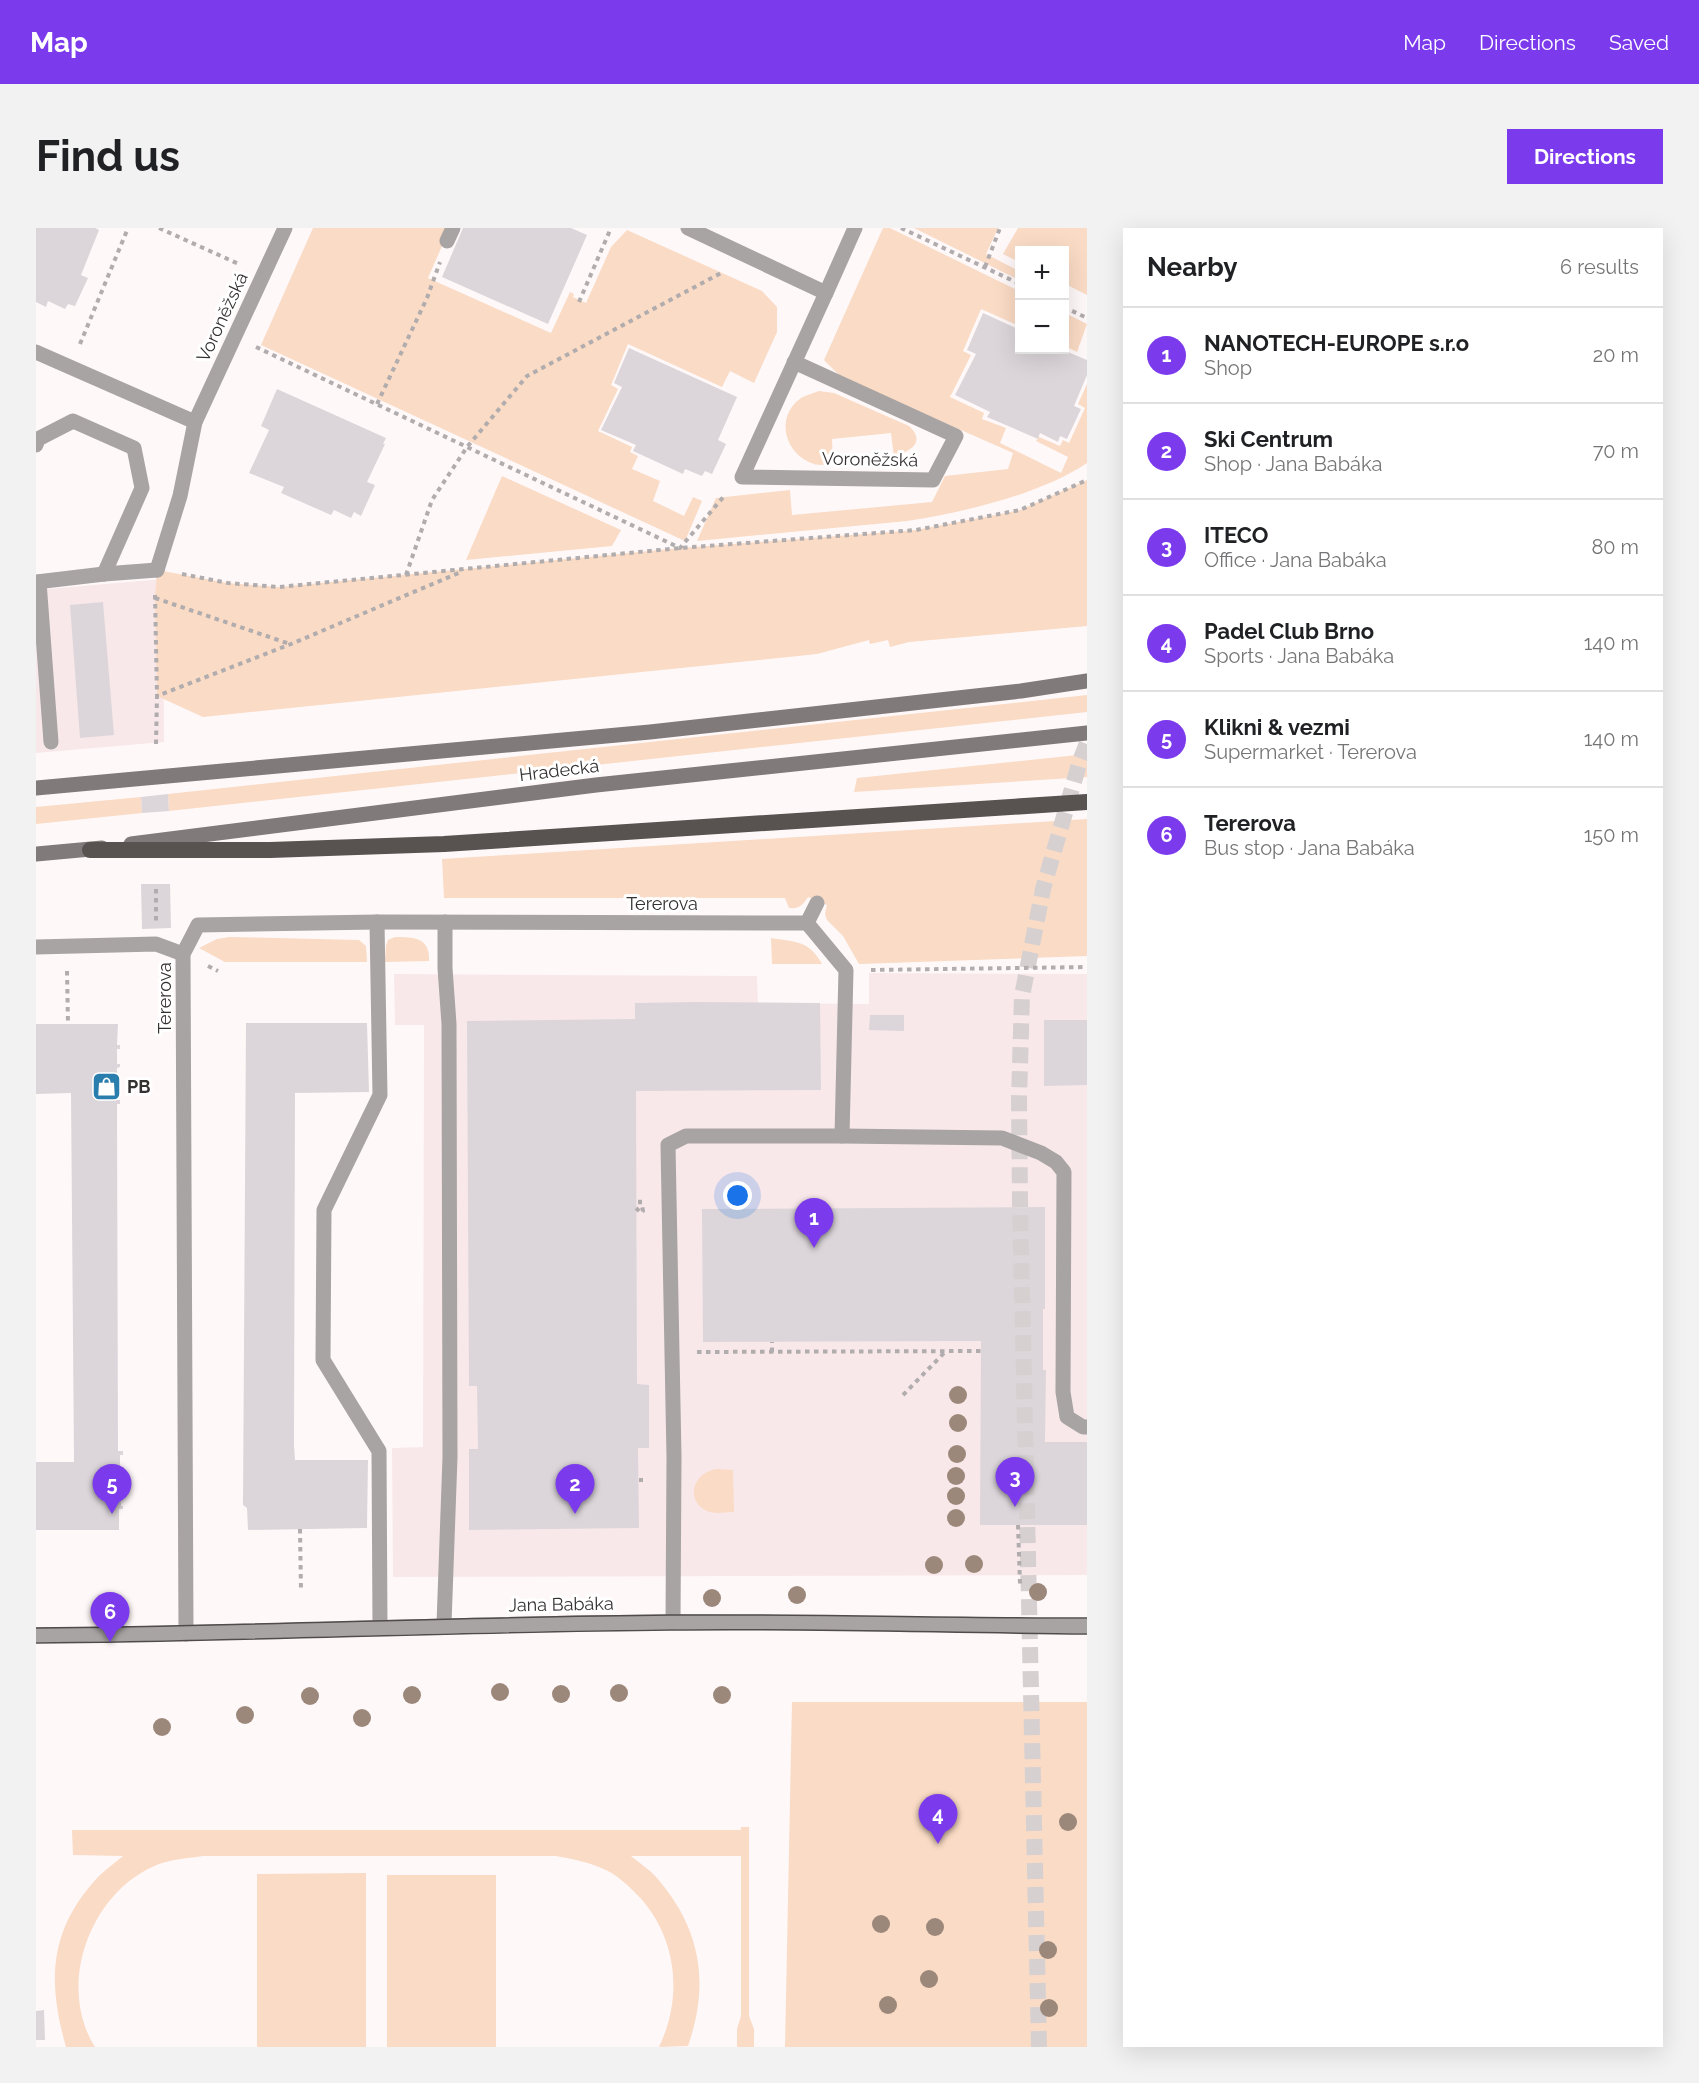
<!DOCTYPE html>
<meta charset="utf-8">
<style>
body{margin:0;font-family:Raleway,sans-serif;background:#f2f2f2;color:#202124}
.controls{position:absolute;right:18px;top:18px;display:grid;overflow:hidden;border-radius:0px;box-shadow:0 6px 24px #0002}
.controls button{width:54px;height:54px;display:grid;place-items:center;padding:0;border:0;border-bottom:2px solid #e0e0e0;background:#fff;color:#202124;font:30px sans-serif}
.you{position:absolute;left:702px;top:968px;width:21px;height:21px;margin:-15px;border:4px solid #fff;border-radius:50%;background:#1a73e8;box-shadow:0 0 0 9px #1a73e833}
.badge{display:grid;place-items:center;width:39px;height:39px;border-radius:50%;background:#7c3aed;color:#fff;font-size:20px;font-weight:700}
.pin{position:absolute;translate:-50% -50px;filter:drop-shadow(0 2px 3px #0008)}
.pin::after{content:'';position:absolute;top:32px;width:21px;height:18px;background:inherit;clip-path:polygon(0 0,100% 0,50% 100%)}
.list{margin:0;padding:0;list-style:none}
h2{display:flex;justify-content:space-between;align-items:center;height:78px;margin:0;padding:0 24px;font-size:26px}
h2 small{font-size:20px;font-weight:400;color:#757577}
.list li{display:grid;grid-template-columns:39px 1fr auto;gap:18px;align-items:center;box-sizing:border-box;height:96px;padding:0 24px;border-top:2px solid #e0e0e0}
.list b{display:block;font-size:22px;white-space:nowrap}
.list p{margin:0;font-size:20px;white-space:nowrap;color:#757577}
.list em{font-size:20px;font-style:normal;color:#757577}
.map{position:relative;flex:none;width:1051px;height:1819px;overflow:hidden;border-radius:0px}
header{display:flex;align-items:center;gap:36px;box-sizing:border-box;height:84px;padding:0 30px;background:#7c3aed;color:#fff}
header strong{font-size:28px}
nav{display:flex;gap:33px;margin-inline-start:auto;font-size:21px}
.intro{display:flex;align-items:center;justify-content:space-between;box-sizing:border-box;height:144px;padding:0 36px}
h1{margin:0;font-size:42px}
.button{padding:15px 27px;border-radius:0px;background:#7c3aed;color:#fff;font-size:21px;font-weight:700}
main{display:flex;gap:36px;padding:0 36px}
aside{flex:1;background:#fff;border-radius:0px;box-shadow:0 6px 24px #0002}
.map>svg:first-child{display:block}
.built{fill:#f9e8ea}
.green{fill:#fadbc5}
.building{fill:#dcd6da}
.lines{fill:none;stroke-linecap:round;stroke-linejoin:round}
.trunk-tunnel{stroke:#d6d0d1;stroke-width:16;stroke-dasharray:16 8;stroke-linecap:butt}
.path{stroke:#b1acad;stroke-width:4;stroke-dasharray:4.5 4.5;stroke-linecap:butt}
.service{stroke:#a7a4a3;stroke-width:15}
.minor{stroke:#a7a4a3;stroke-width:15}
.tertiary{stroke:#a7a4a3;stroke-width:15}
.secondary{stroke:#807b7a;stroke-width:15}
.trunk{stroke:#585250;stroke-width:16}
.tram{stroke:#504c4c;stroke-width:1.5}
.tree{fill:#9c887a}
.labels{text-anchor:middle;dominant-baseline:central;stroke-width:6;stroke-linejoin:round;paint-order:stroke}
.street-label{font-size:18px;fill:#343131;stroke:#fff}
.poi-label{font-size:18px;font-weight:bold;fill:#343131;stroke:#fff;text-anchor:start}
</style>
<header>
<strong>Map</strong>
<nav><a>Map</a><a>Directions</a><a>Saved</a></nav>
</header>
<div class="intro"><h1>Find us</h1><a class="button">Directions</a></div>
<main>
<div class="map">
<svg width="1051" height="1819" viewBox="0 0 1051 1819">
<rect width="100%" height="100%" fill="#fff8f9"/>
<g class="built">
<polygon points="127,351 128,514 0,525 0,362"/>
<polygon points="833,745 1051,746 1051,1347 357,1349 356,1220 387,1219 388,797 359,797 358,746 721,748 722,775 833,776"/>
</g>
<g class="green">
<polygon points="277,0 414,0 392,50 515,105 534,64 538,66 537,69 550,75 575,19 591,2 726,63 741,79 741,104 718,155 694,143 686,159 592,116 575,157 582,161 562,203 596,219 594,224 602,228 596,241 624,253 617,273 648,288 657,269 666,273 649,313 225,117"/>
<path d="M847 0H854L983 63V98L945 81 927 123 935 127 914 169 948 185 946 191 970 200 964 215 1025 245 1032 229 1000 213 1003 209 1024 218 1027 212 1033 215 1049 180 1042 176 1051 156V235C1003 267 928 284 871 293L661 313 680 270 754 262 756 287 896 274 909 248 972 241 977 225 805 149 788 132Z"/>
<polygon points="878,0 962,0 950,26 983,43 983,52"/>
<polygon points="982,0 1051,0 1051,67 1029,56 1028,22 984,22 983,34 967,26"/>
<polygon points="1029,85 1051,96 1041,124 1029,118"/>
<path d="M783 163 798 165 873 198C891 215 873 223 858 229L855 205 796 211 797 236C791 236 783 238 778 236 749 227 738 189 765 170 770 167 778 165 783 163Z"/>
<polygon points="466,248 585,302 576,318 430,332"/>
<polygon points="1051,252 1051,398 873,414 854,419 852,412 834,416 833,412 781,426 167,489 121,468 119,370 121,342 192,355 243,359 644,320 880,302 984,282"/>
<polygon points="1051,467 1051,484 133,583 132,566"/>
<polygon points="1051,526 1051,549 818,564 821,550"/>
<polygon points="105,569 106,585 0,596 0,579"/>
<path d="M1051 591V728L823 736 807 708 791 692 789 686 791 677 772 669C767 677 763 681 753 680L749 670H408L406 631Z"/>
<polygon points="193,709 323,712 330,718 331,734 189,734 163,720 181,711"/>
<path d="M359 709C377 709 394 709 393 733L349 734 350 718 352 712Z"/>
<path d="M735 710C759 714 773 712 786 736H736Z"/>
<path d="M681 1241 697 1242 698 1284C688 1284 678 1287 669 1282 648 1269 659 1244 681 1241Z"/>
<polygon points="756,1474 1051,1474 1051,1819 749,1819"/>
<path d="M705 1599H713V1788L718 1801V1819H701V1801L705 1788V1628H595C603 1635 613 1641 620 1649 665 1700 674 1755 652 1818L623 1819C646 1771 642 1715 607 1673 597 1662 585 1650 572 1643 556 1635 538 1631 520 1628H167C154 1630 139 1631 126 1635 56 1659 19 1756 59 1819H30C11 1752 13 1701 63 1648 70 1641 79 1635 87 1628L37 1627 36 1602H705Z"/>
<polygon points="330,1645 330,1819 221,1819 221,1646"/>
<rect x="351" y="1647" width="109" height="172"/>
</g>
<g class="building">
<polygon points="0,0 59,0 63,2 45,47 52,50 39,78 32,76 29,81 12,73 10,79 0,74"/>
<polygon points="427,0 535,0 551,7 512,96 406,49"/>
<polygon points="947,85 984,102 984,122 1027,122 1051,132 1051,147 1038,178 1045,181 1031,211 1024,208 1022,214 1004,205 1002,211 951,189 954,184 919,167 940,126 931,122"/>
<polygon points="593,120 701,169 682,212 690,216 676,246 669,243 666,248 649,241 647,246 597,223 600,217 565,202 586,159 578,155"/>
<polygon points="241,161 350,210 347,216 349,216 331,254 339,257 325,288 318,284 315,290 298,282 295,287 245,265 248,259 213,245 233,202 225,198"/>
<polygon points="67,374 78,507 44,510 34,377"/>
<polygon points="132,566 133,583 106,585 105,569"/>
<polygon points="105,656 134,656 135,700 106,701"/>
<polygon points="659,774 784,775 785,862 600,863 601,1156 613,1157 613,1220 602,1220 603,1300 433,1302 433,1221 442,1221 441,1158 433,1158 431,793 599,791 599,775"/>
<polygon points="834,787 868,787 868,803 833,802"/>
<polygon points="1008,792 1051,792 1051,857 1008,858"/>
<polygon points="210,795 331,795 333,864 259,865 258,1217 259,1232 332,1232 331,1300 212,1302 211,1280 207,1277"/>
<polygon points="0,796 82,796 81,817 84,817 84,821 81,821 81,836 84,836 84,839 81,840 81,853 84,854 84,858 81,858 81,872 84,872 84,876 81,876 82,1223 87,1223 87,1227 84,1227 84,1241 87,1241 87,1245 84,1245 84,1259 87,1259 87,1262 84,1262 85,1278 87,1278 87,1281 83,1281 83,1302 0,1302 0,1234 38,1234 35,865 0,866"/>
<polygon points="1009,979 1009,1081 1007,1081 1007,1142 1010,1142 1009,1214 1051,1214 1051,1297 944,1297 945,1113 667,1114 666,981"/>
<polygon points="8,1782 9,1812 0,1812 0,1783"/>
</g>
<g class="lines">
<polyline class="trunk-tunnel" points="1003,1819 984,973 983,872 986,768 1007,661 1044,533 1051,515"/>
<g class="path">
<polyline points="123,0 205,37"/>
<polyline points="865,0 984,56"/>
<polyline points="949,39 964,0"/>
<polyline points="543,74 575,0"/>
<polyline points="1028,79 1051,90"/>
<polyline points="44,116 92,0"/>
<polyline points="220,119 644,320 689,267"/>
<polyline points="341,176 391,70 404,34"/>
<polyline points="146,346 192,355 243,359 644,320 880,302 984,282 1051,252"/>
<polyline points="370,347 396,272 431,219 491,148 687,44"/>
<polyline points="119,367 121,468"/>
<polyline points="119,370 254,416"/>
<polyline points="120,516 121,468 255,416 425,344"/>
<polyline points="120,661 120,694"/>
<polyline points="172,738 182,743"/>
<polyline points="835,742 1051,739"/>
<polyline points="31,743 32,796"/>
<polyline points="600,980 605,985 607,983 606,978 604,977 604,971"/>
<polyline points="661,1124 945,1123"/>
<polyline points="736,1124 736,1114"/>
<polyline points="867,1167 909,1124"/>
<polyline points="603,1252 607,1252"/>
<polyline points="982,1297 984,1356"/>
<polyline points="264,1301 265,1363"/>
</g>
<g class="service">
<polyline points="411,13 417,0"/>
<polyline points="0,217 2,211 37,193 98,220 106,260 68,346"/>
<polyline points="0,354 68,346 121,342"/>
<polyline points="3,354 15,514"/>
<polyline points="341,694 344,867 288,982 287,1132 343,1223 344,1399"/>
<polyline points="0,719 120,716 147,726"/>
<polyline points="806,908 966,910 1005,925 1020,934 1028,944 1027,1164 1031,1189 1047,1199 1051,1199"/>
<polyline points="637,1394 638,1229 632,917 650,908 806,908 810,742 771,695"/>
<polyline points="408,1396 414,1229 413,796 409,740 409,694"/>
</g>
<g class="minor">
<polyline points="652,0 790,65 819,0"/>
<polyline points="0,124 159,194"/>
<polyline points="758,134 920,208 897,252 706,249 790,65"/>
<polyline points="121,342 144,268 159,194 249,0"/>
<polyline points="150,1406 147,726 162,697 341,694 771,695 781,675"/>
</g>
<path class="tertiary" d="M0 1407C211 1406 422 1395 634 1394 773 1393 912 1398 1051 1398"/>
<g class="secondary">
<polyline points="0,560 614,504 985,463 1051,453"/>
<polyline points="95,616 560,557 1051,505"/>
<polyline points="0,626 66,620"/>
</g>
<polyline class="trunk" points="54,622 234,622 408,616 1051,574"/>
<g class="tram">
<path d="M0 1400C211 1398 422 1389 634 1387 773 1386 912 1390 1051 1390"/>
<path d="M0 1415C211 1413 422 1404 634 1402 773 1400 912 1405 1051 1406"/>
</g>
</g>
<g class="tree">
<circle cx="922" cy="1167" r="9"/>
<circle cx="922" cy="1195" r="9"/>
<circle cx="921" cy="1226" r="9"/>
<circle cx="920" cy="1248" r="9"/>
<circle cx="920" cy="1268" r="9"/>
<circle cx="920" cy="1290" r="9"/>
<circle cx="938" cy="1336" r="9"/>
<circle cx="898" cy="1337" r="9"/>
<circle cx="1002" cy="1364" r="9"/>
<circle cx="761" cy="1367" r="9"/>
<circle cx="676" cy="1370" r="9"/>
<circle cx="464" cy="1464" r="9"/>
<circle cx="583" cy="1465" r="9"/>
<circle cx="525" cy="1466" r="9"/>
<circle cx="376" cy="1467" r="9"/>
<circle cx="686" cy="1467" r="9"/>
<circle cx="274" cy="1468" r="9"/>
<circle cx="209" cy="1487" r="9"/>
<circle cx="326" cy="1490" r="9"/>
<circle cx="126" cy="1499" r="9"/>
<circle cx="1032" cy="1594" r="9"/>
<circle cx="845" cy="1696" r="9"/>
<circle cx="899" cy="1699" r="9"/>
<circle cx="1012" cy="1722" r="9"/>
<circle cx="893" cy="1751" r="9"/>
<circle cx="852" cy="1777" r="9"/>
<circle cx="1013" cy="1780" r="9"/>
</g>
<defs>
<symbol id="shop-square" viewBox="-11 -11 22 22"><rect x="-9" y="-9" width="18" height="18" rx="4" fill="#2a7eae" stroke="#fff"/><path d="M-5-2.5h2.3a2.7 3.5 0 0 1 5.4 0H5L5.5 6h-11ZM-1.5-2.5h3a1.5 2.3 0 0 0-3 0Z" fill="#fff"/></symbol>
</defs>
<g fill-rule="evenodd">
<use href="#shop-square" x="54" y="842" width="33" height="33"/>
</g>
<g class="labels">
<g class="street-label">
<text transform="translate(186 89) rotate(-65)">Voroněžská</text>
<text transform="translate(834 231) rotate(1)">Voroněžská</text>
<text transform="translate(523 542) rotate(-7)">Hradecká</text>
<text x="626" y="675">Tererova</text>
<text transform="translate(128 770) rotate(-90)">Tererova</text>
<text transform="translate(525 1376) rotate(-1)">Jana Babáka</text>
</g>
<g class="poi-label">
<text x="91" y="858">PB</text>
</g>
</g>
</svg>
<div class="controls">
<button>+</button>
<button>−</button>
</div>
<div class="you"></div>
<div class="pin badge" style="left:778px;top:1020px">1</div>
<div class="pin badge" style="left:539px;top:1286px">2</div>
<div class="pin badge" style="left:979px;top:1279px">3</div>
<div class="pin badge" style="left:902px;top:1616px">4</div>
<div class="pin badge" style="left:76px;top:1286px">5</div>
<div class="pin badge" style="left:74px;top:1414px">6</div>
</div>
<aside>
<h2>Nearby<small>6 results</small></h2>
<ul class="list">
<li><span class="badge">1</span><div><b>NANOTECH-EUROPE s.r.o</b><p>Shop</p></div><em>20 m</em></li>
<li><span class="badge">2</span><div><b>Ski Centrum</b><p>Shop · Jana Babáka</p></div><em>70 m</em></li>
<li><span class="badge">3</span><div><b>ITECO</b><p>Office · Jana Babáka</p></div><em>80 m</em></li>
<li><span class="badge">4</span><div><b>Padel Club Brno</b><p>Sports · Jana Babáka</p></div><em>140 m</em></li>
<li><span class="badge">5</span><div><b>Klikni &amp; vezmi</b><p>Supermarket · Tererova</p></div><em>140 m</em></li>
<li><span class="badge">6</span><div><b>Tererova</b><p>Bus stop · Jana Babáka</p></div><em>150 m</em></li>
</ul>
</aside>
</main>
